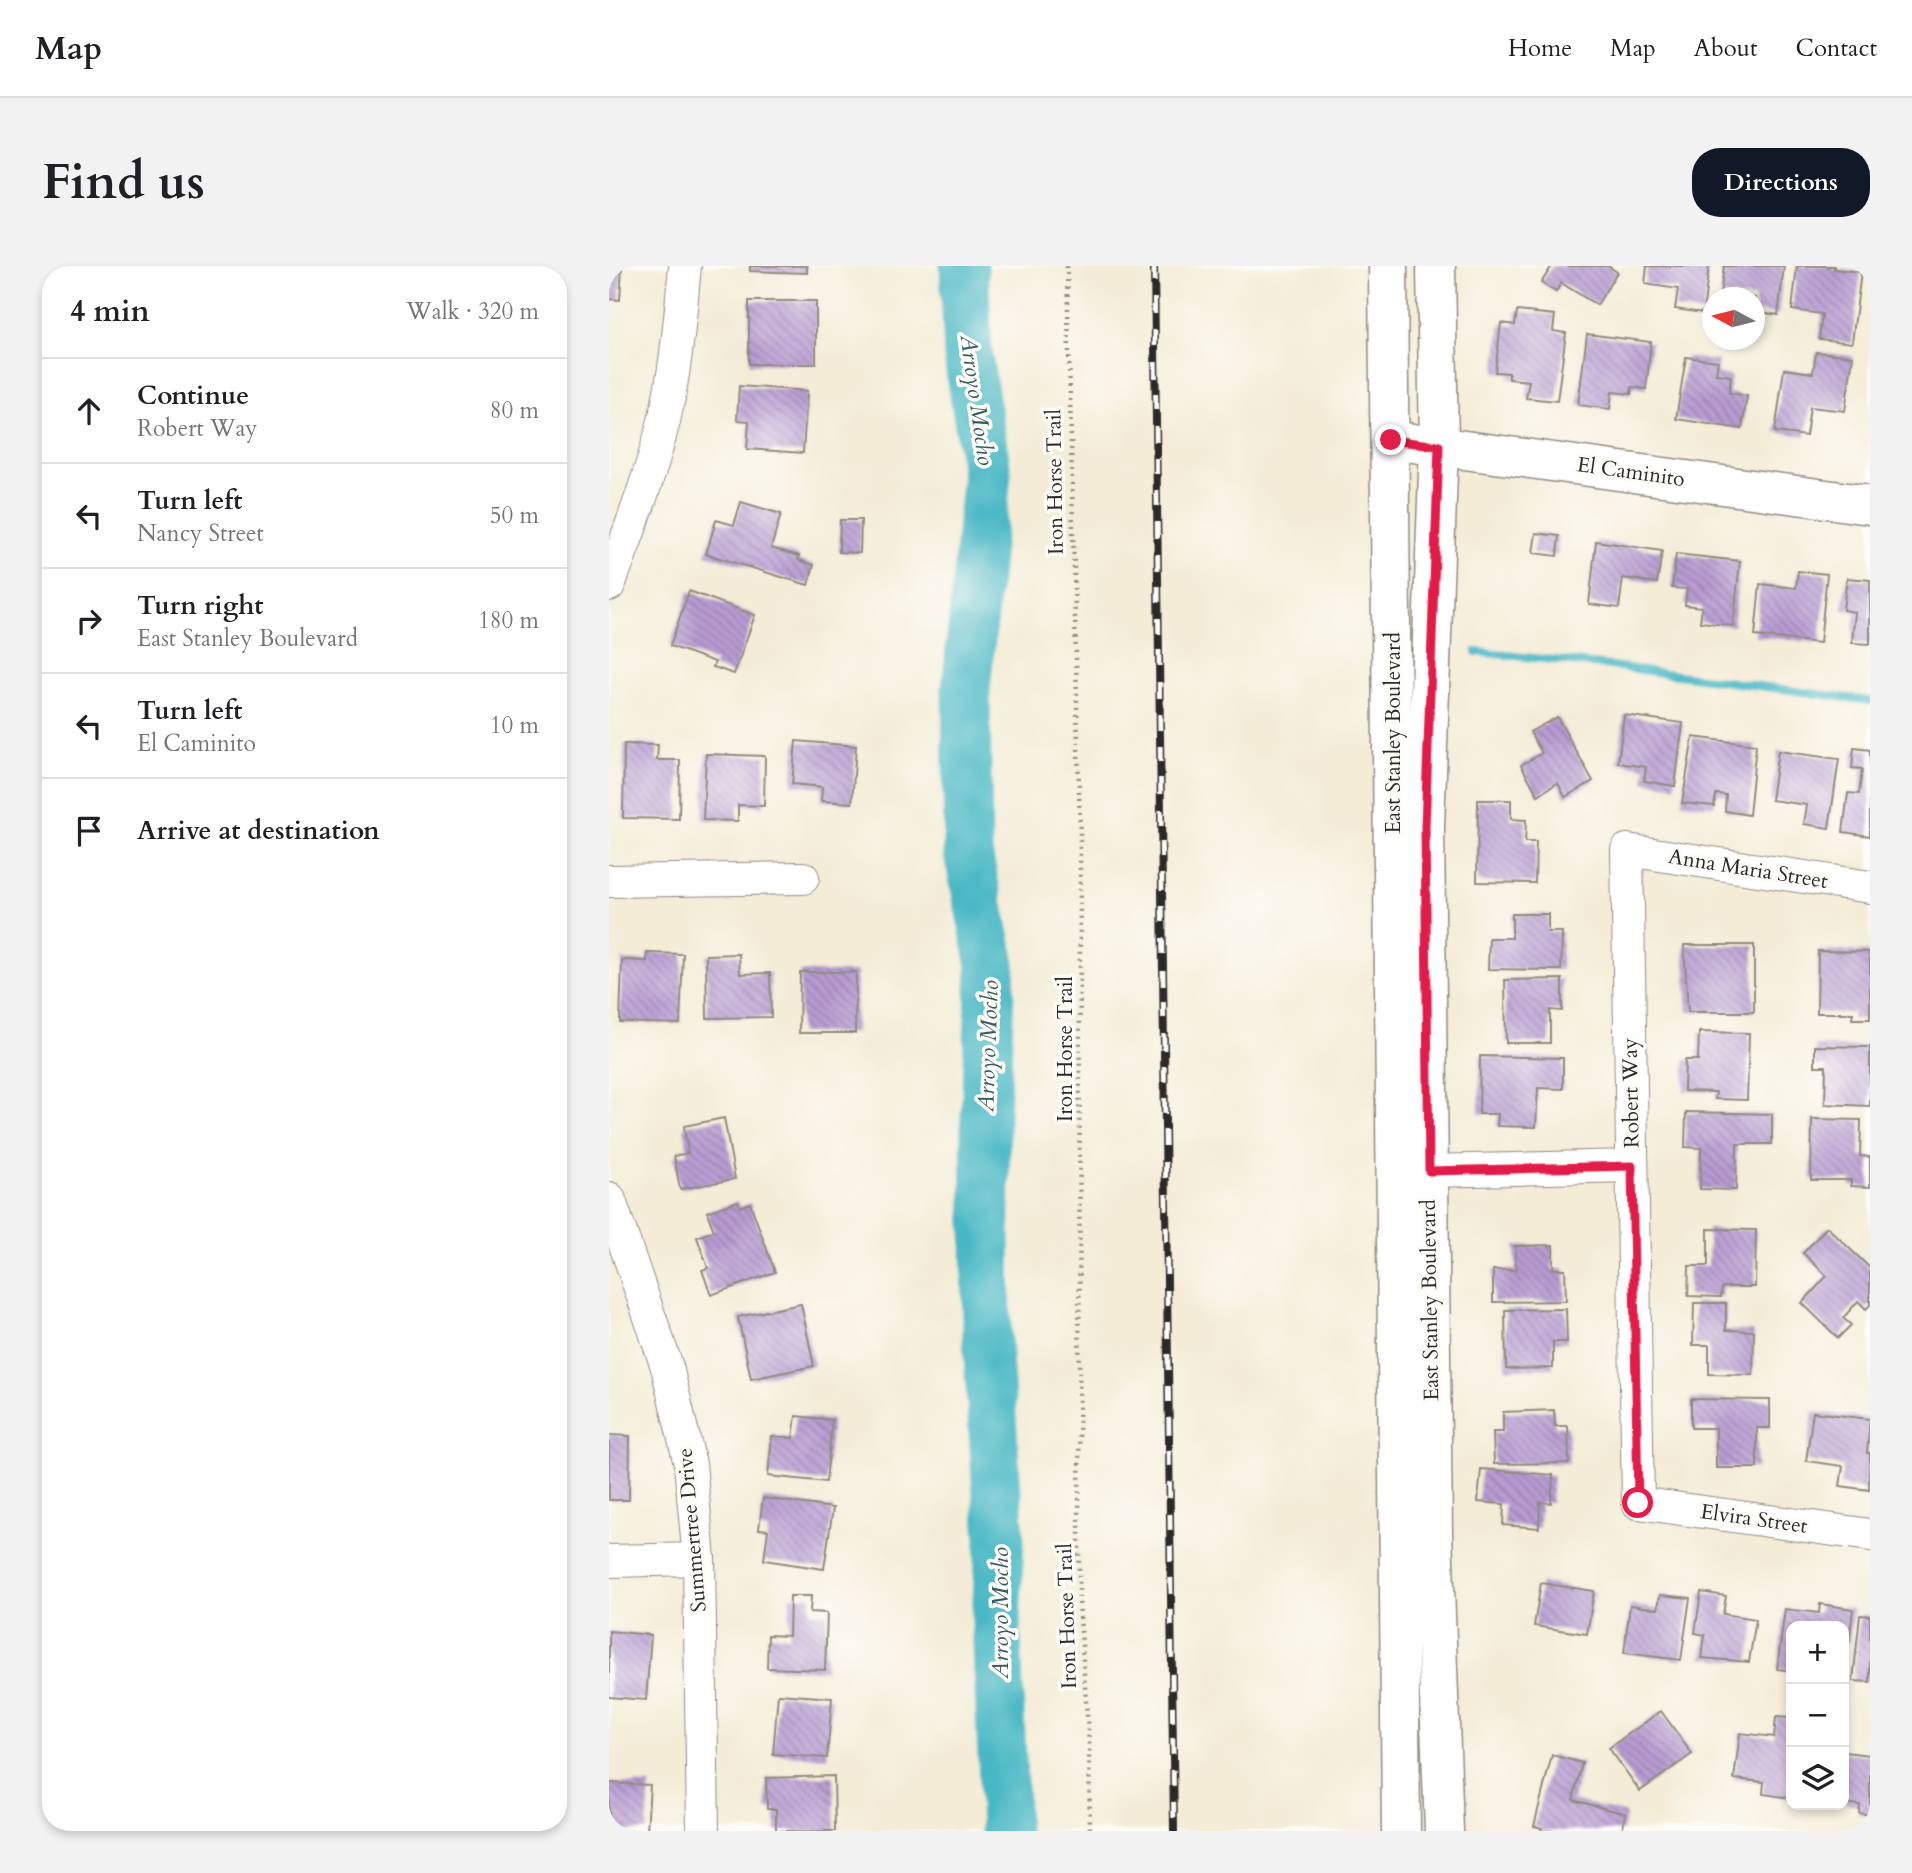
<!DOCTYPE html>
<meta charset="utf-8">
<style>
body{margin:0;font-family:Cardo,serif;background:#f2f2f2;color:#202124}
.controls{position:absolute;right:21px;bottom:21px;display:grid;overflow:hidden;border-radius:14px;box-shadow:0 4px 10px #0003}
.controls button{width:63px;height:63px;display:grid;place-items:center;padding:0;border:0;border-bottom:2px solid #e0e0e0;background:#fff;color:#202124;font:35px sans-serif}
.compass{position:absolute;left:1093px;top:21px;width:63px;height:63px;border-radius:50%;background:#fff;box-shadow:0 4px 10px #0003;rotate:277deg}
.stop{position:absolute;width:21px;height:21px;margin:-16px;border:5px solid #e11d48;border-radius:50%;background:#fff}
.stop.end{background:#e11d48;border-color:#fff;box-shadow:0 2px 7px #0008}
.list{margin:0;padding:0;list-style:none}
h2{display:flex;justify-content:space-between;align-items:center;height:91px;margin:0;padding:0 28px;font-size:30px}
h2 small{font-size:23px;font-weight:400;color:#757577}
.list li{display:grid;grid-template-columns:46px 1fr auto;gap:21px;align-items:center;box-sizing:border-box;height:105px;padding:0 28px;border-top:2px solid #e0e0e0}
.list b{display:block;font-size:26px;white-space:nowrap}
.list p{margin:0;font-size:23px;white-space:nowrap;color:#757577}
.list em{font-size:23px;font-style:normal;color:#757577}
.icon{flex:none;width:38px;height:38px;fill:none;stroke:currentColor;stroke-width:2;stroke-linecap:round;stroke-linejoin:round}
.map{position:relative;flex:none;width:1261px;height:1565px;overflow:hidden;border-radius:28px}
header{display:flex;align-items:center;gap:42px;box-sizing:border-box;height:98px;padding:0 35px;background:#fff;border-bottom:2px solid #e0e0e0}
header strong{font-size:33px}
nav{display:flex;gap:38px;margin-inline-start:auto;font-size:24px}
.intro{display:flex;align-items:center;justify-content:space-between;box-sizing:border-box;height:168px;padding:0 42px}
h1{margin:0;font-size:49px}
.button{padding:18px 32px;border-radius:28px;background:#111827;color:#fff;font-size:24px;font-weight:700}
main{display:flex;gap:42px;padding:0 42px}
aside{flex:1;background:#fff;border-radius:28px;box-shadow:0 4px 10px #0003}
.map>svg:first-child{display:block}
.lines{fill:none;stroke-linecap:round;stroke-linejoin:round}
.stream{stroke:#4ab8c5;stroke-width:8}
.river{stroke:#4ab8c5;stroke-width:49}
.building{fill:url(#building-back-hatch)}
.minor-casing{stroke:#908c81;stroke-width:34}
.tertiary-casing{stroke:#908c81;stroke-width:41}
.primary-casing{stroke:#908c81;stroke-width:41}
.path{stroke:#908c81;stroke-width:4.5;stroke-dasharray:2 5;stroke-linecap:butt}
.minor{stroke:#fff;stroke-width:32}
.tertiary{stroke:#fff;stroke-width:38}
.primary{stroke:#fff;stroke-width:38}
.rail-casing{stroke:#2b2b2b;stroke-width:8}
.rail{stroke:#fdfcf7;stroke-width:5;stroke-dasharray:16;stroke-linecap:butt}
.route{stroke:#e11d48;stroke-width:9}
.labels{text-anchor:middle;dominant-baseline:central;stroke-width:7;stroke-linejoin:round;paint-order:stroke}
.street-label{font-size:21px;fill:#2b2b2b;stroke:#fdfcf7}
.water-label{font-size:23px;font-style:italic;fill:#365c61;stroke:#fdfcf7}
</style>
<header>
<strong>Map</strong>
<nav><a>Home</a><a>Map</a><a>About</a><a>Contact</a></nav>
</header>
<div class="intro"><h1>Find us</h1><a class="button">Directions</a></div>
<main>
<aside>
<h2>4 min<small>Walk · 320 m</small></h2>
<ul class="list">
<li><svg class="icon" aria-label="ahead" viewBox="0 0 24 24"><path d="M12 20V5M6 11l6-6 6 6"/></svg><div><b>Continue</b><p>Robert Way</p></div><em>80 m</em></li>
<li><svg class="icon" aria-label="left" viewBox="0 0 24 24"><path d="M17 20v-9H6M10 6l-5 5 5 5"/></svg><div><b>Turn left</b><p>Nancy Street</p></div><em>50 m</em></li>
<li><svg class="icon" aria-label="right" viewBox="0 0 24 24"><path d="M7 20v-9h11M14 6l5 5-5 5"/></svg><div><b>Turn right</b><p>East Stanley Boulevard</p></div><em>180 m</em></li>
<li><svg class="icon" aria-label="left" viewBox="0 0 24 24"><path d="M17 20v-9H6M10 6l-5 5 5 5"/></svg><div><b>Turn left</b><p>El Caminito</p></div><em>10 m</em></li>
<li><svg class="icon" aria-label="arrive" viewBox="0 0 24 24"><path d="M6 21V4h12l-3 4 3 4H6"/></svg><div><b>Arrive at destination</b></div></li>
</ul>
</aside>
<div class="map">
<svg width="1261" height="1565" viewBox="0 0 1261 1565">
<defs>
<pattern id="building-back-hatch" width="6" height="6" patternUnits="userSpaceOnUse" patternTransform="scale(1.75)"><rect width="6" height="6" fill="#b89bd2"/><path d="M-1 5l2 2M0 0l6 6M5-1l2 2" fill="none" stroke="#967fab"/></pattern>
</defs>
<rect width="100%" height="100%" fill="#fdfcf7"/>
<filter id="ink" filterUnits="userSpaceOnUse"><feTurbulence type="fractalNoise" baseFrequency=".0143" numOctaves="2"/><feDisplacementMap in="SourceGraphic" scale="14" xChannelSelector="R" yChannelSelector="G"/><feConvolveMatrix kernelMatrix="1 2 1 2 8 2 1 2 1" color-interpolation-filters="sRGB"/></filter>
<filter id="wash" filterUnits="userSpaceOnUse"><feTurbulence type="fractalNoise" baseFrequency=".00686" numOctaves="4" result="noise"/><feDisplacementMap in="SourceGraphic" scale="28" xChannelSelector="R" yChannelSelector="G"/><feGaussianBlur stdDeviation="1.57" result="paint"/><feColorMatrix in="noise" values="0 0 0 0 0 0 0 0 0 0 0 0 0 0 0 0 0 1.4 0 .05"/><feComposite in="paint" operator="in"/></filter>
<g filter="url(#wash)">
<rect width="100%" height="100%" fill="#f4ecd7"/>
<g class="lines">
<polyline class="stream" points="867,386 1003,400 1261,435"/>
<polyline class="river" points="355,0 359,90 378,207 357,424 359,587 382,698 376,851 378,1074 391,1274 387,1353 396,1565"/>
</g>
<g id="blocks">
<g class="building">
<polygon points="0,0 13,0 11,34 0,33"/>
<polygon points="141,0 198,0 198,7 141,5"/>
<polygon points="943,0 999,0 1008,6 988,39 952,17 947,26 932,17"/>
<polygon points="1038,0 1100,0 1094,47 1066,43 1069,23 1036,18"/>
<polygon points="1115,0 1175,0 1169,49 1146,45 1146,32 1111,29"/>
<polygon points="1188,0 1225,0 1225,3 1252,6 1243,77 1210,73 1213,48 1183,44"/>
<rect x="140" y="35" width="67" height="63"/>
<polygon points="908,45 946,49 944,65 957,67 948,135 917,132 920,115 900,113 900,107 886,106 892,57 906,59"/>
<polygon points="978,68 1042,76 1037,123 1023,121 1022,128 1003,126 1001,143 969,139"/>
<polygon points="1207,86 1244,90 1236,145 1201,141 1197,170 1166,166 1175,103 1204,107"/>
<polygon points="1077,91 1109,95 1107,108 1122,110 1120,127 1138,130 1133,163 1067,153"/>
<polygon points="130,120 198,125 194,187 138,183 140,155 128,154"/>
<polygon points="132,236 172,248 162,282 190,290 189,294 205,299 199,319 97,288 107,254 125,259"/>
<polygon points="231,254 252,254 251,287 230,286"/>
<polygon points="927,267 950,270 948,290 924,287"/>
<polygon points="987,275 1053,285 1048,317 1014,312 1010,342 980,338"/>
<polygon points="1067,288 1131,295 1124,360 1091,356 1093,341 1076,339 1078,323 1063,322"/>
<polygon points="1189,305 1218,308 1211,377 1146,370 1151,318 1187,322"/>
<polygon points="1238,312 1261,314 1261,378 1243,377 1246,346 1234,344"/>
<polygon points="80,325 146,349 125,408 104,401 106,396 61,380"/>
<polygon points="1015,449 1074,457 1066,520 1035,515 1037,501 1009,497"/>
<polygon points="948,451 984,515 956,531 949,517 929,529 912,499 933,487 921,466"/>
<polygon points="1084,471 1147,479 1140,549 1116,545 1117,529 1107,528 1105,540 1073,537"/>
<polygon points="187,475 247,480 243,537 212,535 213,521 183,518"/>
<polygon points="15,478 49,479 48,494 71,494 70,553 14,552"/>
<polygon points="1245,482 1261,484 1261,570 1234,566 1239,527 1250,528 1253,503 1243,502"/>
<polygon points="1169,485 1230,493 1220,562 1195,558 1198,539 1162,534"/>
<polygon points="97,488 156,490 155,540 129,539 129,555 94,554"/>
<polygon points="869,534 902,534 902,553 917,554 916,576 927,576 926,617 868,616"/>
<polygon points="903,648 939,648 939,666 953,666 952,704 879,703 880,672 903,672"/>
<polygon points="1075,679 1145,679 1145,746 1079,746"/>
<polygon points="1209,685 1261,686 1261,753 1243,753 1244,747 1208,747"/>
<polygon points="38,687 74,688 71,758 11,756 13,694 38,695"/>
<polygon points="130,688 131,708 161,707 162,751 98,752 97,689"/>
<polygon points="191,706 247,706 246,767 190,767"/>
<polygon points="953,713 953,745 941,744 941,777 897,777 896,714"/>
<polygon points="1090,766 1140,767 1138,834 1106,833 1107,826 1075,825 1076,794 1089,794"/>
<polygon points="1206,780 1261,781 1261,840 1216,838 1217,800 1206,800"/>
<polygon points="871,790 954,792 954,823 929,822 927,861 888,860 889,848 870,848"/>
<polygon points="1077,846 1163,848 1163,878 1128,878 1127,924 1091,923 1092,882 1076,881"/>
<polygon points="115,852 126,913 71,923 65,890 79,887 75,860"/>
<polygon points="1203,853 1252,854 1251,890 1261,891 1261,921 1242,920 1242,914 1202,914"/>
<polygon points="129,935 131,941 141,937 166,1006 102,1029 93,1004 99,1002 88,971 105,965 98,946"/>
<polygon points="1218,961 1261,1002 1261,1039 1257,1043 1249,1035 1234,1052 1242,1059 1229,1072 1193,1037 1218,1010 1194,987"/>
<polygon points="1099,963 1147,964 1146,1021 1113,1021 1112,1031 1079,1030 1080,1000 1099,1000"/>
<polygon points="944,979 944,1003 956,1003 957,1035 884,1036 884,1004 907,1004 906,980"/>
<polygon points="1085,1037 1117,1037 1117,1064 1145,1065 1144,1109 1100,1108 1100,1079 1084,1079"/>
<polygon points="192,1038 205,1100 142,1113 129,1051"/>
<polygon points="957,1043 958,1076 944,1076 944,1102 897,1103 896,1044"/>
<polygon points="1082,1133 1161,1134 1161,1162 1148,1162 1148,1202 1107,1202 1107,1162 1082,1162"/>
<polygon points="945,1144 946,1160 959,1160 960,1197 885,1198 884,1166 894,1166 894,1146"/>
<polygon points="1204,1146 1261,1153 1258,1187 1261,1187 1260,1224 1231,1220 1234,1200 1197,1195"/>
<polygon points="187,1150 223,1154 217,1216 159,1210 163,1170 184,1172"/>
<polygon points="0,1169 21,1170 20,1234 0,1234"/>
<polygon points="872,1203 944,1209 942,1237 931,1236 930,1262 894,1259 895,1238 869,1236"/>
<polygon points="154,1232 224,1242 215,1303 155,1294 159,1264 150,1263"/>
<polygon points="932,1317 985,1325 978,1368 925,1360"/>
<polygon points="1092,1326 1117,1330 1114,1348 1147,1353 1140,1396 1093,1392 1096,1369 1086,1367"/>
<polygon points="1051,1329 1081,1332 1072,1394 1015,1387 1021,1339 1049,1343"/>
<polygon points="181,1330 202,1330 201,1346 218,1347 216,1404 158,1402 159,1369 180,1370"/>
<polygon points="1211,1338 1244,1343 1240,1376 1235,1375 1235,1360 1182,1360 1182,1405 1168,1403 1176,1343 1210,1347"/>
<polygon points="1251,1349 1261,1350 1261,1416 1244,1415"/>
<polygon points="0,1365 42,1369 37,1434 0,1431"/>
<polygon points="169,1428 223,1432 218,1492 164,1488"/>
<polygon points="1052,1445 1083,1488 1031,1525 1000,1482"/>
<polygon points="1167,1451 1182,1452 1182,1532 1154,1528 1155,1516 1125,1513 1131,1467 1165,1471"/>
<polygon points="1235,1486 1261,1489 1261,1549 1250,1547 1251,1539 1235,1537"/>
<polygon points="943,1489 973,1497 964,1534 1017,1548 1013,1565 932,1565 933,1562 925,1560"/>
<polygon points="225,1510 226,1565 167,1565 167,1543 158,1543 157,1512"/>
<polygon points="0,1517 41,1519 38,1565 0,1565"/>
</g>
</g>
</g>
<g filter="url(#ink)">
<use href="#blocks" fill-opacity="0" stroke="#908c81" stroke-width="2"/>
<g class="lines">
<defs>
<g id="minor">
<path d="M0 319C20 266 41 211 55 155 67 104 71 52 76 0"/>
<polyline points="0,615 194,612"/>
<polyline points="1261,621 1018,584 1029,1237 1261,1269"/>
<polyline points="820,905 1023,900"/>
<polyline points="0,932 58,1101 81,1198 90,1293 94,1565"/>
<polyline points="0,1295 90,1293"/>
</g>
<polyline id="tertiary" points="782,174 1261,239"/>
<g id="primary">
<polyline points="779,0 792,1565"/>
<polyline points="827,0 830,180 816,561 824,1267 835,1565"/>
</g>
</defs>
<use href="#minor" class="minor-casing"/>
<use href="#tertiary" class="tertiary-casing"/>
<use href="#primary" class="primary-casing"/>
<polyline class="path" points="458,0 471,566 470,1336 480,1478 481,1565"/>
<use href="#minor" class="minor"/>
<use href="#tertiary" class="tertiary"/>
<use href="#primary" class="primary"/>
<defs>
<polyline id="rail" points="545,0 565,1565"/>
</defs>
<use href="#rail" class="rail-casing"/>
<use href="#rail" class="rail"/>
</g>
</g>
<g class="lines" filter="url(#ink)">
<polyline class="route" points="782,174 830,180 816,561 820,905 1023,900 1029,1237"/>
</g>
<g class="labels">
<g class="street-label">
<text transform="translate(1022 206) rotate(8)">El Caminito</text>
<text transform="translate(446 216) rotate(-91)">Iron Horse Trail</text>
<text transform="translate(784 467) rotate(-90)">East Stanley Boulevard</text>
<text transform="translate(1139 603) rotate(9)">Anna Maria Street</text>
<text transform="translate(456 783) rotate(-90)">Iron Horse Trail</text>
<text transform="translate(1022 827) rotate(-91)">Robert Way</text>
<text transform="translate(821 1034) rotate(-91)">East Stanley Boulevard</text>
<text transform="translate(1145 1253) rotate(8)">Elvira Street</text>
<text transform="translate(83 1264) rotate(-95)">Summertree Drive</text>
<text transform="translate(458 1350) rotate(-92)">Iron Horse Trail</text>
</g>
<g class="water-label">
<text transform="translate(368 134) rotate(82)">Arroyo Mocho</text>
<text transform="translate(379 780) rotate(-88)">Arroyo Mocho</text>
<text transform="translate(391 1347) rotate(-90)">Arroyo Mocho</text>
</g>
</g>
</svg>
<div class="controls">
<button>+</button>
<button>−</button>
<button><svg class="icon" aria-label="layers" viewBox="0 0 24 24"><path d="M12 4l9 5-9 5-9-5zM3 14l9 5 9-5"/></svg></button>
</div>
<svg class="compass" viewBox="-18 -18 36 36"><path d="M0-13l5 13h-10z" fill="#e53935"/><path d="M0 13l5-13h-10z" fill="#757577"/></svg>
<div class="stop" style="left:1029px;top:1237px"></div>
<div class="stop end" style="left:782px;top:174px"></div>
</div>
</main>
